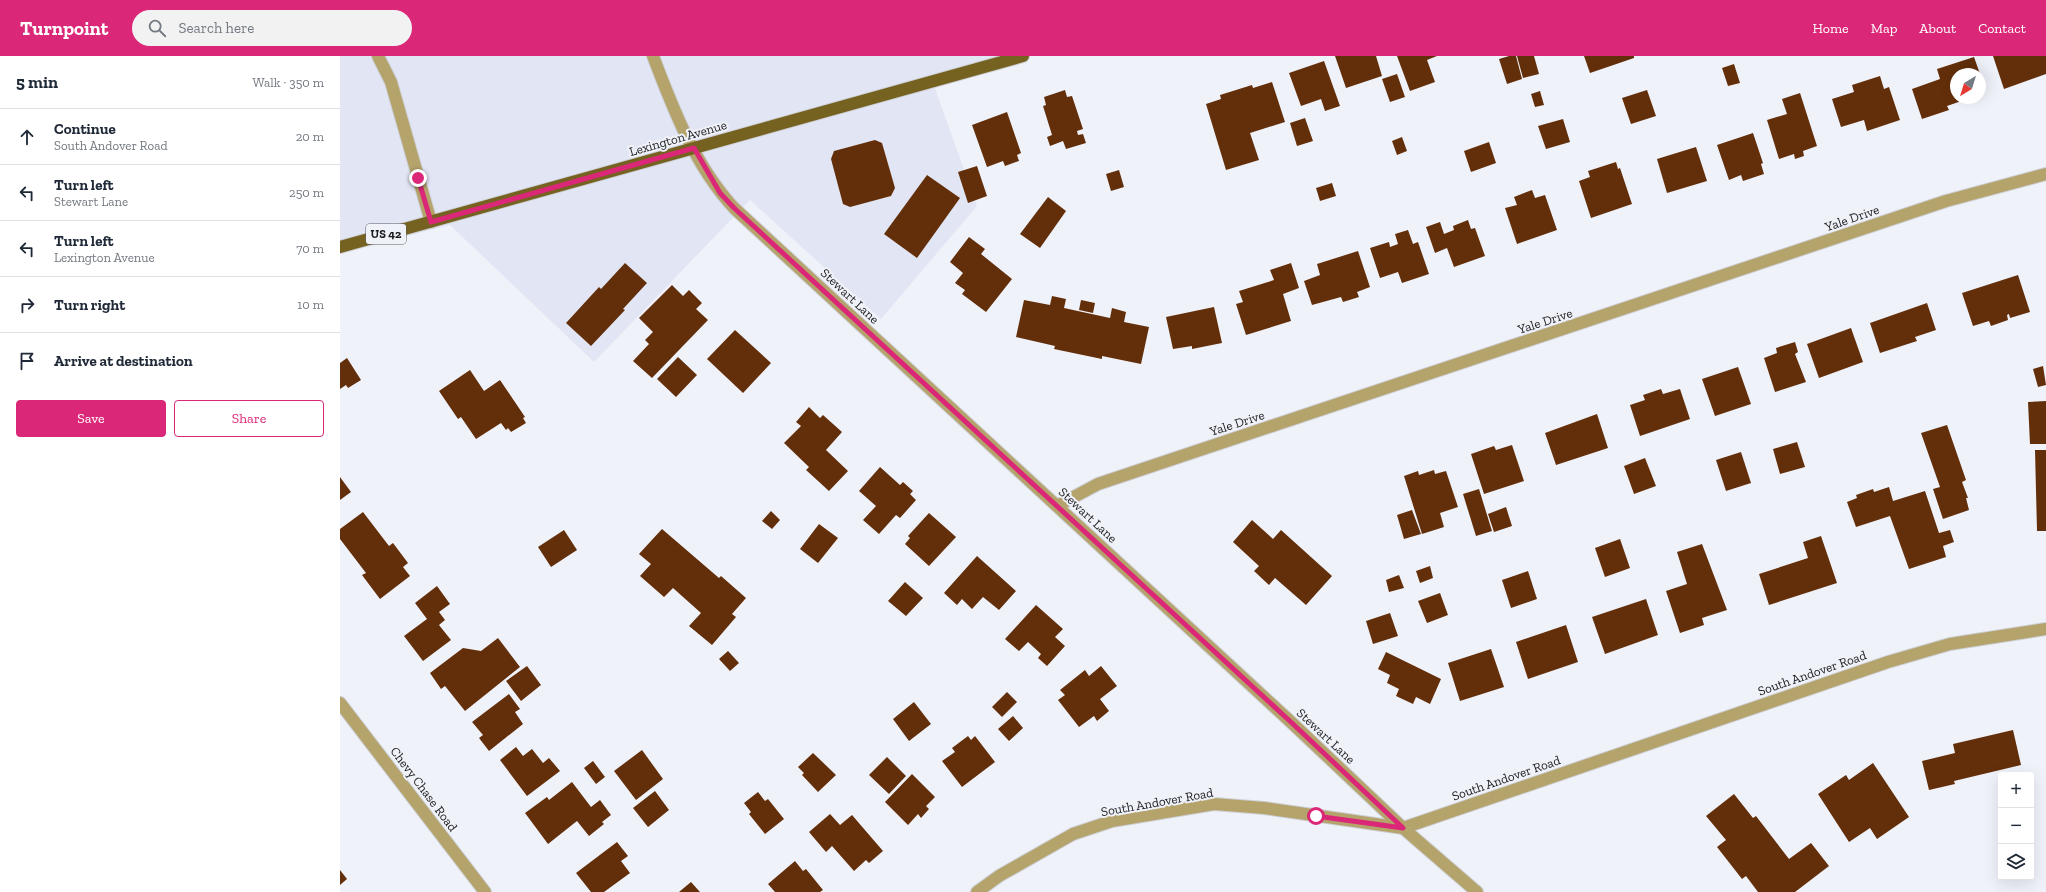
<!DOCTYPE html>
<meta charset="utf-8">
<style>
body{margin:0;font-family:"Zilla Slab",serif;background:#f2f2f3;color:#1f2937}
.controls{position:absolute;right:12px;bottom:12px;display:grid;overflow:hidden;border-radius:4px;box-shadow:0 4px 16px #0002}
.controls button{width:36px;height:36px;display:grid;place-items:center;padding:0;border:0;border-bottom:1px solid #e0e1e3;background:#fff;color:#1f2937;font:20px sans-serif}
.compass{position:absolute;left:1610px;top:12px;width:36px;height:36px;border-radius:50%;background:#fff;box-shadow:0 4px 16px #0002;rotate:218deg}
.stop{position:absolute;width:12px;height:12px;margin:-9px;border:3px solid #db2777;border-radius:50%;background:#fff}
.stop.end{background:#db2777;border-color:#fff;box-shadow:0 1px 4px #0008}
.list{margin:0;padding:0;list-style:none}
h2{display:flex;justify-content:space-between;align-items:center;height:52px;margin:0;padding:0 16px;font-size:17px}
h2 small{font-size:13px;font-weight:400;color:#747a83}
.list li{display:grid;grid-template-columns:26px 1fr auto;gap:12px;align-items:center;box-sizing:border-box;height:56px;padding:0 16px;border-top:1px solid #e0e1e3}
.list b{display:block;font-size:15px;white-space:nowrap}
.list p{margin:0;font-size:13px;white-space:nowrap;color:#747a83}
.list em{font-size:13px;font-style:normal;color:#747a83}
.actions{display:flex;gap:8px;padding:12px 16px}
.actions a{flex:1;padding:9px 0;border:1px solid #db2777;border-radius:4px;text-align:center;font-size:14px;color:#db2777}
.actions .main{background:#db2777;color:#fff}
.icon{flex:none;width:22px;height:22px;fill:none;stroke:currentColor;stroke-width:2;stroke-linecap:round;stroke-linejoin:round}
.map{position:relative;flex:none;width:1706px;height:836px;overflow:hidden}
header{display:flex;align-items:center;gap:24px;box-sizing:border-box;height:56px;padding:0 20px;background:#db2777;color:#fff}
header strong{font-size:19px}
nav{display:flex;gap:22px;margin-inline-start:auto;font-size:14px}
.search{width:280px;height:36px;background:#f2f2f3;display:flex;align-items:center;gap:10px;box-sizing:border-box;padding:0 14px;border-radius:22px;color:#747a83;font-size:15px}
main{display:flex}
aside{flex:1;background:#fff}
.map>svg:first-child{display:block}
.built{fill:#e2e6f4}
.building{fill:#632f0a}
.lines{fill:none;stroke-linecap:round;stroke-linejoin:round}
.minor-casing{stroke:#ced0d7;stroke-width:14}
.major-casing{stroke:#ced0d7;stroke-width:14}
.minor{stroke:#b5a36c;stroke-width:12}
.major{stroke:#766220;stroke-width:12}
.route{stroke:#db2777;stroke-width:5}
.labels{text-anchor:middle;dominant-baseline:central;stroke-width:4;stroke-linejoin:round;paint-order:stroke}
.shield{fill:#f0f2fa;stroke:#5b5c60;stroke-width:1}
.shield-label{font-size:12px;font-weight:bold;fill:#1b1b1e}
.street-label{font-size:13px;fill:#1b1b1e;stroke:#f0f2fa}
</style>
<header>
<strong>Turnpoint</strong>
<div class="search"><svg class="icon" aria-label="search" viewBox="0 0 24 24"><circle cx="10" cy="10" r="6"/><path d="M15 15l6 6"/></svg>Search here</div>
<nav><a>Home</a><a>Map</a><a>About</a><a>Contact</a></nav>
</header>
<main>
<aside>
<h2>5 min<small>Walk · 350 m</small></h2>
<ul class="list">
<li><svg class="icon" aria-label="ahead" viewBox="0 0 24 24"><path d="M12 20V5M6 11l6-6 6 6"/></svg><div><b>Continue</b><p>South Andover Road</p></div><em>20 m</em></li>
<li><svg class="icon" aria-label="left" viewBox="0 0 24 24"><path d="M17 20v-9H6M10 6l-5 5 5 5"/></svg><div><b>Turn left</b><p>Stewart Lane</p></div><em>250 m</em></li>
<li><svg class="icon" aria-label="left" viewBox="0 0 24 24"><path d="M17 20v-9H6M10 6l-5 5 5 5"/></svg><div><b>Turn left</b><p>Lexington Avenue</p></div><em>70 m</em></li>
<li><svg class="icon" aria-label="right" viewBox="0 0 24 24"><path d="M7 20v-9h11M14 6l5 5-5 5"/></svg><div><b>Turn right</b></div><em>10 m</em></li>
<li><svg class="icon" aria-label="arrive" viewBox="0 0 24 24"><path d="M6 21V4h12l-3 4 3 4H6"/></svg><div><b>Arrive at destination</b></div></li>
</ul>
<div class="actions"><a class="main">Save</a><a>Share</a></div>
</aside>
<div class="map">
<svg width="1706" height="836" viewBox="0 0 1706 836">
<rect width="100%" height="100%" fill="#f0f2fa"/>
<polygon class="built" points="0,0 659,0 591,21 637,150 541,263 410,144 254,306 110,169 0,197"/>
<g class="building">
<polygon points="995,0 1036,0 1042,20 1006,32"/>
<polygon points="1057,0 1097,0 1087,4 1095,26 1070,35"/>
<polygon points="1169,0 1176,0 1182,23 1167,28 1159,3"/>
<polygon points="1177,0 1194,0 1199,18 1183,22"/>
<polygon points="1244,0 1294,0 1294,2 1250,17"/>
<polygon points="1653,0 1706,0 1706,18 1664,33"/>
<polygon points="1634,1 1640,18 1616,18 1616,42 1630,42 1607,50 1609,54 1582,63 1572,33 1600,23 1597,13"/>
<polygon points="984,5 1000,50 985,55 981,43 961,50 949,17"/>
<polygon points="1394,8 1400,27 1388,30 1382,12"/>
<polygon points="1057,18 1065,41 1050,46 1042,23"/>
<polygon points="1640,18 1645,33 1640,35"/>
<polygon points="1540,20 1544,33 1549,31 1560,64 1527,75 1524,64 1501,71 1492,43 1514,36 1512,29"/>
<polygon points="932,26 945,66 910,77 919,104 886,114 866,48 881,43 880,39 912,29 913,32"/>
<polygon points="725,34 727,41 732,40 743,73 737,75 738,79 743,78 746,87 726,93 723,85 710,90 707,81 712,79 703,50 706,49 704,41"/>
<polygon points="1307,34 1316,60 1291,68 1282,42"/>
<polygon points="1200,35 1204,49 1195,51 1191,38"/>
<polygon points="1460,37 1477,90 1463,95 1464,100 1455,103 1454,98 1439,103 1427,64 1447,58 1442,43"/>
<polygon points="667,56 681,97 677,99 679,105 665,110 663,105 647,111 632,69"/>
<polygon points="965,62 973,85 957,90 950,67"/>
<polygon points="1223,63 1230,86 1206,93 1198,70"/>
<polygon points="1413,77 1423,107 1421,108 1424,118 1403,125 1401,119 1389,124 1377,89"/>
<polygon points="1062,81 1067,95 1057,99 1052,85"/>
<polygon points="535,84 542,87 555,132 551,140 510,151 503,148 491,103 494,95"/>
<polygon points="1149,86 1156,107 1131,116 1124,95"/>
<polygon points="1356,91 1367,125 1327,137 1317,103"/>
<polygon points="1276,106 1278,113 1280,112 1292,148 1251,162 1239,125 1250,121 1248,115"/>
<polygon points="637,110 647,140 628,147 618,116"/>
<polygon points="779,114 784,131 771,135 766,118"/>
<polygon points="587,119 620,142 577,202 544,178"/>
<polygon points="992,127 996,140 980,145 976,132"/>
<polygon points="1192,134 1195,142 1205,139 1217,174 1177,188 1165,152 1177,149 1174,141"/>
<polygon points="708,141 726,155 700,192 680,178"/>
<polygon points="1128,164 1131,173 1135,172 1145,200 1114,211 1107,192 1095,197 1086,171 1100,166 1104,178 1114,174 1113,170"/>
<polygon points="1068,174 1073,188 1078,186 1089,218 1062,227 1058,216 1040,222 1030,192 1049,186 1050,191 1058,188 1055,178"/>
<polygon points="629,181 645,193 641,198 672,223 646,256 622,238 625,234 615,227 623,217 610,206"/>
<polygon points="1018,195 1030,231 1017,236 1019,241 1003,246 1001,241 972,249 964,225 980,219 977,208"/>
<polygon points="285,207 307,227 283,253 285,254 251,290 226,267 259,231 261,233"/>
<polygon points="951,207 959,232 943,238 951,265 906,279 896,248 903,246 899,235 934,224 930,214"/>
<polygon points="1678,219 1690,256 1670,262 1669,258 1667,259 1668,264 1651,270 1649,265 1633,270 1622,237"/>
<polygon points="332,229 343,240 349,234 362,247 356,253 368,264 312,322 293,305 309,288 305,284 313,276 299,262"/>
<polygon points="712,240 726,243 724,252 770,262 772,252 786,256 784,266 809,271 801,308 762,300 762,303 714,293 715,290 676,281 684,244 710,249"/>
<polygon points="741,244 755,247 753,257 739,254"/>
<polygon points="1587,247 1596,274 1575,281 1577,285 1540,297 1530,267"/>
<polygon points="874,251 882,287 852,293 852,290 833,293 826,261"/>
<polygon points="1511,272 1523,306 1479,322 1467,288"/>
<polygon points="395,274 431,307 403,337 367,303"/>
<polygon points="1455,286 1458,296 1455,298 1466,326 1435,336 1424,302 1437,297 1436,292"/>
<polygon points="338,301 357,319 336,341 317,323"/>
<polygon points="7,302 21,324 8,332 6,329 0,333 0,307"/>
<polygon points="1703,310 1706,329 1698,331 1693,313"/>
<polygon points="1398,311 1411,348 1375,360 1362,323"/>
<polygon points="130,314 144,335 160,324 185,361 183,362 186,367 171,376 168,372 166,374 161,367 136,383 121,361 118,363 99,335"/>
<polygon points="1321,333 1323,338 1340,333 1350,363 1300,380 1290,349 1305,344 1303,339"/>
<polygon points="1706,345 1706,388 1690,388 1688,346"/>
<polygon points="469,351 480,362 483,359 502,376 486,394 508,415 489,435 466,414 469,411 444,387 461,370 456,366"/>
<polygon points="1257,358 1268,392 1216,409 1205,377"/>
<polygon points="1607,369 1626,424 1622,426 1628,442 1626,442 1629,454 1603,463 1593,433 1600,431 1581,377"/>
<polygon points="1457,386 1465,411 1440,418 1433,393"/>
<polygon points="1172,389 1184,425 1144,438 1131,398 1154,390 1156,394"/>
<polygon points="1695,394 1706,394 1706,475 1697,475"/>
<polygon points="1401,396 1411,427 1386,435 1376,404"/>
<polygon points="1305,402 1316,430 1294,438 1284,410"/>
<polygon points="540,411 560,429 563,426 573,435 570,438 576,444 560,462 556,459 539,478 523,464 536,450 519,435"/>
<polygon points="1094,414 1095,418 1106,415 1118,451 1100,457 1104,471 1082,478 1064,420 1078,415 1079,419"/>
<polygon points="0,421 11,436 0,444"/>
<polygon points="1549,431 1553,445 1585,435 1599,477 1610,474 1614,486 1603,490 1606,501 1569,513 1550,460 1516,471 1507,446 1517,442 1516,439 1533,433 1534,436"/>
<polygon points="1139,433 1152,475 1136,480 1123,438"/>
<polygon points="1166,451 1172,470 1154,476 1148,458"/>
<polygon points="1072,454 1081,478 1064,483 1057,459"/>
<polygon points="431,455 440,464 432,473 422,465"/>
<polygon points="23,456 49,490 53,487 68,507 63,511 70,520 40,543 22,519 26,517 0,483 0,473"/>
<polygon points="589,457 616,481 589,510 565,488 570,482 568,480"/>
<polygon points="912,464 933,483 941,474 992,520 966,549 935,522 929,529 914,515 919,510 893,486"/>
<polygon points="479,468 498,482 478,507 460,493"/>
<polygon points="322,473 379,522 381,520 406,542 392,558 396,561 372,589 349,570 361,557 333,532 324,541 300,520 311,508 299,498"/>
<polygon points="224,474 237,494 211,511 198,491"/>
<polygon points="1481,480 1497,527 1429,549 1419,518 1468,502 1463,486"/>
<polygon points="1280,483 1290,512 1265,521 1255,492"/>
<polygon points="1362,488 1387,554 1362,562 1364,569 1340,577 1326,535 1347,528 1337,496"/>
<polygon points="637,500 676,535 659,554 643,541 632,553 622,543 617,549 604,537"/>
<polygon points="1090,510 1093,522 1080,527 1076,515"/>
<polygon points="1188,515 1197,543 1171,552 1162,524"/>
<polygon points="1059,519 1064,532 1049,536 1046,524"/>
<polygon points="565,526 583,542 566,560 548,545"/>
<polygon points="97,530 110,548 99,556 105,564 99,569 111,584 83,605 64,580 87,563 75,547"/>
<polygon points="1100,537 1108,559 1087,567 1078,545"/>
<polygon points="1306,543 1318,579 1265,598 1252,561"/>
<polygon points="696,549 723,573 715,581 725,590 707,610 698,602 701,598 688,586 679,595 665,583"/>
<polygon points="1050,557 1058,580 1033,588 1026,565"/>
<polygon points="1226,569 1238,606 1188,623 1176,586"/>
<polygon points="158,582 180,611 125,655 105,630 101,633 90,617 123,592 141,595"/>
<polygon points="1151,593 1164,631 1120,645 1108,607"/>
<polygon points="388,595 399,607 390,615 379,603"/>
<polygon points="1046,596 1101,623 1090,648 1076,641 1073,648 1056,640 1059,633 1047,627 1050,619 1038,613"/>
<polygon points="187,610 201,629 181,645 166,625"/>
<polygon points="761,610 777,630 760,643 769,655 757,665 754,660 739,671 718,644 725,639 720,634 745,614 749,620"/>
<polygon points="667,636 677,646 662,661 652,651"/>
<polygon points="169,638 180,653 175,656 183,668 149,695 139,682 143,679 132,666"/>
<polygon points="574,646 591,668 569,685 553,663"/>
<polygon points="673,660 683,672 669,685 658,673"/>
<polygon points="1673,674 1681,709 1614,725 1615,728 1589,734 1582,705 1615,697 1613,688"/>
<polygon points="628,680 631,684 635,680 655,706 622,731 602,705 615,696 612,692"/>
<polygon points="176,691 183,700 192,693 203,707 209,702 220,715 187,740 160,704"/>
<polygon points="302,694 323,723 296,744 274,715"/>
<polygon points="473,697 496,719 478,736 462,719 464,717 458,711"/>
<polygon points="547,701 566,720 549,738 529,719"/>
<polygon points="253,705 265,721 256,728 244,712"/>
<polygon points="1533,707 1569,761 1537,783 1530,772 1509,786 1478,738 1506,719 1509,724"/>
<polygon points="572,718 595,741 586,750 589,753 581,762 578,758 568,769 545,746"/>
<polygon points="232,726 251,751 260,744 271,759 262,766 264,768 249,780 237,765 208,788 185,757 207,741 209,744"/>
<polygon points="315,735 329,754 308,771 293,752"/>
<polygon points="418,736 425,745 428,743 444,763 425,778 409,758 411,756 404,747"/>
<polygon points="1394,738 1413,762 1416,760 1449,803 1471,787 1489,810 1455,836 1418,836 1406,820 1402,823 1377,791 1386,784 1366,760"/>
<polygon points="490,758 500,769 512,759 543,795 529,807 526,804 514,815 492,790 486,796 469,776"/>
<polygon points="277,786 288,800 281,805 290,817 264,836 251,836 236,817"/>
<polygon points="455,805 463,815 466,813 483,834 480,836 435,836 428,828"/>
<polygon points="0,814 7,823 0,829"/>
<polygon points="351,826 360,836 339,836"/>
</g>
<g class="lines">
<defs>
<g id="minor">
<polyline points="38,0 51,26 91,166"/>
<path d="M313 0C333 53 355 110 394 152L953 668 1063 772 1137 836"/>
<polyline points="717,450 758,428 1606,145 1706,118"/>
<polyline points="0,647 145,836"/>
<polyline points="637,836 659,820 733,778 772,765 874,748 924,752 1063,772 1548,606 1610,588 1706,573"/>
</g>
<polyline id="major" points="0,191 683,0"/>
</defs>
<use href="#minor" class="minor-casing"/>
<use href="#major" class="major-casing"/>
<use href="#minor" class="minor"/>
<use href="#major" class="major"/>
</g>
<g class="lines">
<polyline class="route" points="78,122 91,166 354,92 380,137 394,152 953,668 1063,772 976,760"/>
</g>
<g class="labels">
<rect class="shield" x="26" y="168" width="40" height="20" rx="3"/>
<g class="shield-label">
<text x="46" y="178">US 42</text>
</g>
<g class="street-label">
<text transform="translate(338 82) rotate(-16)">Lexington Avenue</text>
<text transform="translate(1512 162) rotate(-19)">Yale Drive</text>
<text transform="translate(510 240) rotate(43)">Stewart Lane</text>
<text transform="translate(1205 265) rotate(-18)">Yale Drive</text>
<text transform="translate(897 367) rotate(-18)">Yale Drive</text>
<text transform="translate(748 459) rotate(43)">Stewart Lane</text>
<text transform="translate(1472 617) rotate(-19)">South Andover Road</text>
<text transform="translate(986 680) rotate(43)">Stewart Lane</text>
<text transform="translate(1166 722) rotate(-19)">South Andover Road</text>
<text transform="translate(84 733) rotate(53)">Chevy Chase Road</text>
<text transform="translate(817 746) rotate(-10)">South Andover Road</text>
</g>
</g>
</svg>
<div class="controls">
<button>+</button>
<button>−</button>
<button><svg class="icon" aria-label="layers" viewBox="0 0 24 24"><path d="M12 4l9 5-9 5-9-5zM3 14l9 5 9-5"/></svg></button>
</div>
<svg class="compass" viewBox="-18 -18 36 36"><path d="M0-13l5 13h-10z" fill="#e53935"/><path d="M0 13l5-13h-10z" fill="#747a83"/></svg>
<div class="stop" style="left:976px;top:760px"></div>
<div class="stop end" style="left:78px;top:122px"></div>
</div>
</main>
